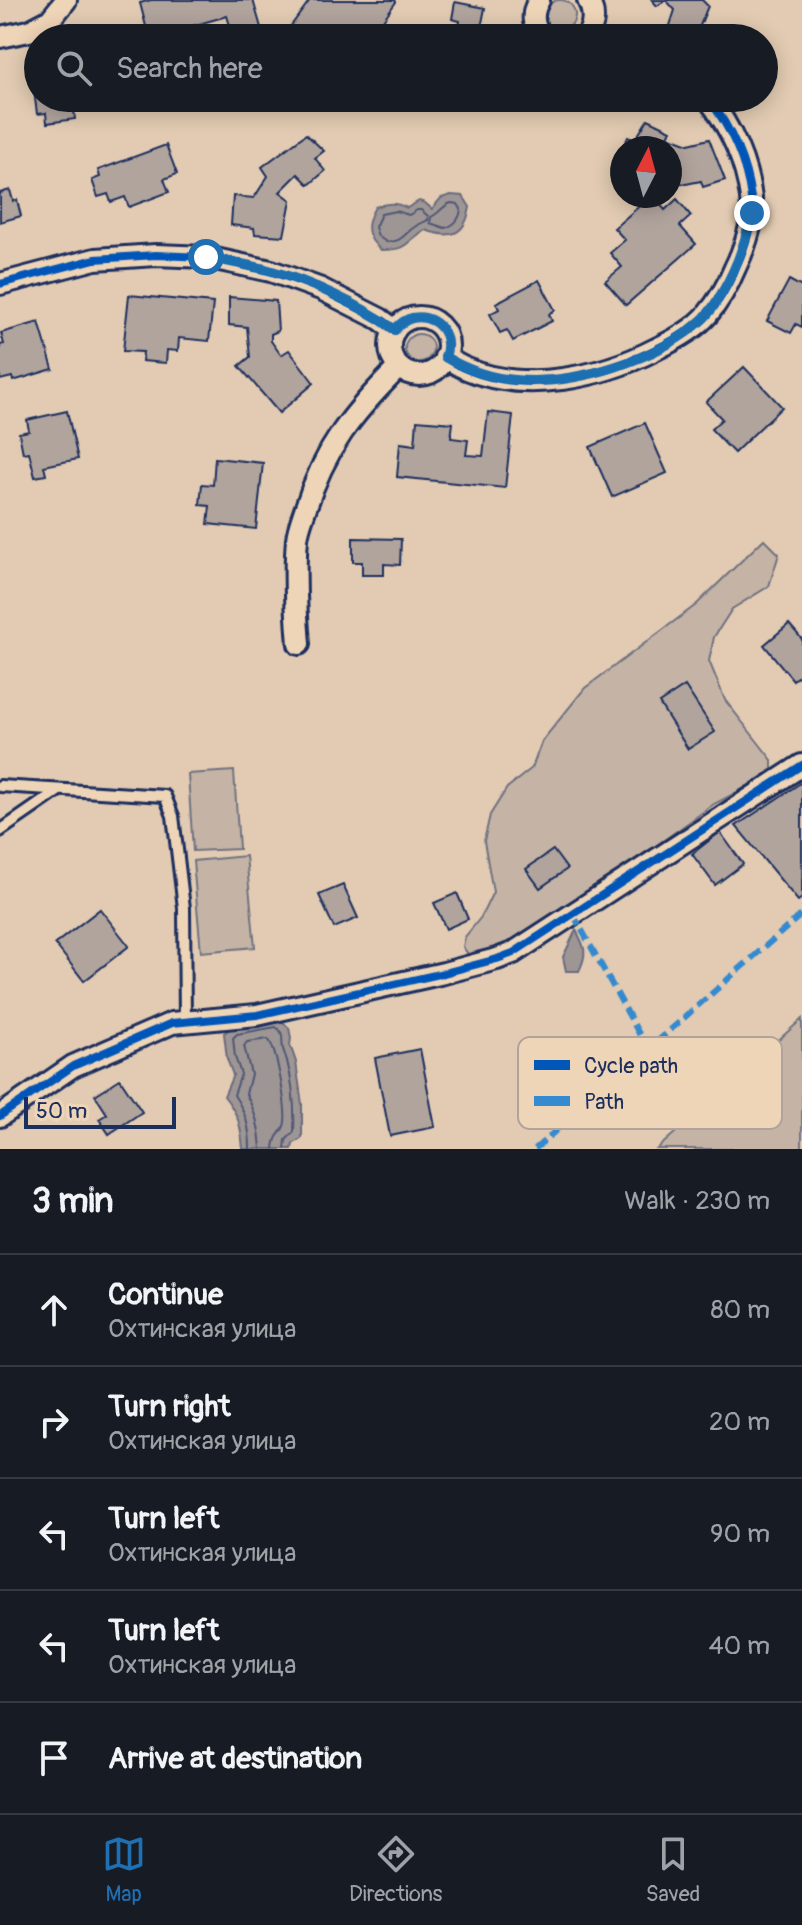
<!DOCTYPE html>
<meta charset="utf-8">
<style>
body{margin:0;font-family:Pangolin,sans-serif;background:#242831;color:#f1f3f6}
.compass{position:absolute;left:610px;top:136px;width:72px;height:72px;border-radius:50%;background:#171b24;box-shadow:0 4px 20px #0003;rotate:6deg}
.scale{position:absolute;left:24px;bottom:20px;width:152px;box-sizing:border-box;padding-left:8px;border:4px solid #1b2f5e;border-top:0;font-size:22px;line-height:28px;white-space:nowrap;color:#1b2f5e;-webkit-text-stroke:6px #efd5b7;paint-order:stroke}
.stop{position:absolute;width:24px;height:24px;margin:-18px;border:6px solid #1f6fb2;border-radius:50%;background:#fff}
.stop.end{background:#1f6fb2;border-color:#fff;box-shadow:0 2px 8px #0008}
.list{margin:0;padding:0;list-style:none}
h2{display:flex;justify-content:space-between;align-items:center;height:104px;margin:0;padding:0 32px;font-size:34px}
h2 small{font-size:26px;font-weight:400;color:#9ea1a6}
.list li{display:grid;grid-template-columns:52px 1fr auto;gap:24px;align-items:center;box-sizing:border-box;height:112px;padding:0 32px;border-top:2px solid #363941}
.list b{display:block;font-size:30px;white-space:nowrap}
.list p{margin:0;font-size:26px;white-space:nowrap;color:#9ea1a6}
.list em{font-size:26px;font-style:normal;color:#9ea1a6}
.icon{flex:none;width:44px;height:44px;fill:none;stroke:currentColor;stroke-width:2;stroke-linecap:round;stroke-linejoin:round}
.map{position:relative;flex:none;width:802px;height:1149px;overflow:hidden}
.search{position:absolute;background:#171b24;box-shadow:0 4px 20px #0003;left:24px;right:24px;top:24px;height:88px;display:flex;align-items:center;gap:20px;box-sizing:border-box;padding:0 28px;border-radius:44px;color:#9ea1a6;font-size:30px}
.sheet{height:664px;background:#171b24}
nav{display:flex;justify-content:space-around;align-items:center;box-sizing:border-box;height:112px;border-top:2px solid #363941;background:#171b24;font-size:22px;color:#9ea1a6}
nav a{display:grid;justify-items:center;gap:4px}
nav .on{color:#1f6fb2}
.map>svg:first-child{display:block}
.green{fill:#c5b4a5;stroke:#707282;stroke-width:2}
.water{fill:#9e9595;stroke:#6a6c7f;stroke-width:2}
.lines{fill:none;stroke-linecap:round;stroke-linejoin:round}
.shore{stroke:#4f5874;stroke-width:2}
.building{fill:#b1a49d;stroke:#1b2f5e;stroke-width:2}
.lane-casing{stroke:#1b2f5e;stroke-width:16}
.street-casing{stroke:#1b2f5e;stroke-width:26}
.lane{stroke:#efd5b7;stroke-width:10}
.street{stroke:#efd5b7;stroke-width:20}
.quiet{stroke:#368acf;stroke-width:6;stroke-dasharray:12 6;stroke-linecap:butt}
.cycleway-casing{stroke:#efd5b7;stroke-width:13}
.cycleway{stroke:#0057b8;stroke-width:8}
.route{stroke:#1f6fb2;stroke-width:10}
.key{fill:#efd5b7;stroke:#afa39c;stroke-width:2}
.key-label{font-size:22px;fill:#1b2f5e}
</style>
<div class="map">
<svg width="802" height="1149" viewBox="0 0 802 1149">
<rect width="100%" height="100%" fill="#e2cbb2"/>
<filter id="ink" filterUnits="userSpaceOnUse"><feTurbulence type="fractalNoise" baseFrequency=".0125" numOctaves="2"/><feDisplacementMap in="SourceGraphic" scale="16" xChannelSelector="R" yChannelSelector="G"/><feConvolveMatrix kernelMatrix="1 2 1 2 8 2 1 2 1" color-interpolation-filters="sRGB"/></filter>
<g filter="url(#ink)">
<g class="green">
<circle cx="560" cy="15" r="15"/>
<circle cx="419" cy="348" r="14"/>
<polygon points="764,539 779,554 769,586 732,609 714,637 709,661 725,700 772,760 772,769 756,782 714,804 589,894 520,938 495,947 468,954 463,947 465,937 481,917 493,892 484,841 490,815 507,788 532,768 542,741 585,688 696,605"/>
<polygon points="234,771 239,849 193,851 188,774"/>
<polygon points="246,856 255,947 201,952 193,861"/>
<polygon points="802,1019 802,1149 657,1149"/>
</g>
<g class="water">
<path d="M451 195 463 196 470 207C465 236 451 239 425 230 405 241 411 250 381 250 365 237 365 224 375 207 388 203 395 202 407 208L419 201 425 203 432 209 441 198Z"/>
<path d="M576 930C585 947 588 953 579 971H566L563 957Z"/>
<path d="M278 1017 289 1028 291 1038 290 1045 296 1062 302 1104V1138L293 1144 292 1149H243C241 1126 239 1115 224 1096L233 1075 227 1059 224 1033 233 1027Z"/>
</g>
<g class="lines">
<g class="shore">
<path d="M451 203 458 204 461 209C460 219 455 225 445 228L430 223 431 217C439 214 442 206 451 203Z"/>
<path d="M417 210H421L428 216V220C424 222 420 223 416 226 403 234 404 242 386 242L378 236 375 227 381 214 396 211 409 215Z"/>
<path d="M250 1149C250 1128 246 1113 234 1095L241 1074 235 1057 233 1038 237 1034 276 1027C285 1033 281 1039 283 1049 284 1053 286 1057 287 1061 293 1084 295 1109 294 1132L286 1140 285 1149"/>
<path d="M261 1149C260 1129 256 1112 246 1094L251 1074 244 1046 247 1042 268 1039C276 1047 289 1114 284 1126 280 1136 275 1134 274 1149"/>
</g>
</g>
<g class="building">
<polygon points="151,0 253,0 264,38 234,38 227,16 149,38 140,3"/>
<polygon points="310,0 395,0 396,2 370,38 282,38"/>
<polygon points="652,0 702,0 708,6 695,38 666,38 675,10 666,0 657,6"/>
<polygon points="455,2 485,8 479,38 451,38 454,26 459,27 460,21 452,19"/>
<polygon points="38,74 38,98 88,98 88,100 73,102 75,119 47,123 46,113 37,114 32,75"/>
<polygon points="493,98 546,98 540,99 539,109"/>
<polygon points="648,119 671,130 668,136 689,144 709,139 725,180 703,187 701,181 686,184 670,181 670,148 623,148 628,137 635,140"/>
<polygon points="306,134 324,151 315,158 325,171 309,185 298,174 280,192 291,200 284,236 255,234 254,228 231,225 233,196 254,198 268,176 262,167"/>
<polygon points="166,145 177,174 164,179 169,192 129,207 125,197 111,202 108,194 98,197 92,180 100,177 98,170"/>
<polygon points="10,190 13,201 17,200 21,216 0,222 0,193"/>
<polygon points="651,196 653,196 665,210 677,199 691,216 680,226 696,244 626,305 605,281 622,267 610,253 625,240 614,228"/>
<polygon points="539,280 555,310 549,314 552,321 513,341 507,330 500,333 490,314 499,309 496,303"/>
<polygon points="789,280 802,287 802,327 796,324 791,333 767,321"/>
<polygon points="129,295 213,303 209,341 179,338 178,351 167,350 166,363 142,361 143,352 123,351"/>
<polygon points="229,297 276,301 278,331 271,334 271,341 281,355 289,350 314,383 279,413 239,366 250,357 247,327 229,325"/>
<polygon points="39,322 53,369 13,381 12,377 0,380 0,345 4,344 1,333"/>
<polygon points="744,367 782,407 734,453 711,429 722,419 706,402"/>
<polygon points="67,411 78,459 44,466 46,475 35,477 29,452 23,453 19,433 29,431 27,420"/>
<polygon points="488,412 513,415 505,488 397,477 400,443 415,445 417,420 453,423 451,438 468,440 466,455 483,456"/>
<polygon points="645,423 667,473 612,497 590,447"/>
<polygon points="215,458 263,463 256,529 208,524 210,506 200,505 202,484 213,485"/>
<polygon points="353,538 401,539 400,565 384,564 384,575 362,575 362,562 353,562"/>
<polygon points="789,624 802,639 802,673 793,680 764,645"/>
<polygon points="685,686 715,732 688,749 659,703"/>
<polygon points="802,782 802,898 798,901 736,826"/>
<polygon points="720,832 743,864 715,885 692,854"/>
<polygon points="553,850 567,869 540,888 526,869"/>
<polygon points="343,885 358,918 334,928 319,895"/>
<polygon points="457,893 468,919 446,929 434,903"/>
<polygon points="100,909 129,946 84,981 55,944"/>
<polygon points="420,1049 435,1127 390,1136 375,1058"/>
<polygon points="120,1079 142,1112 109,1134 99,1119 107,1114 95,1095"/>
</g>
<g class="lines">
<defs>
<g id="lane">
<polyline points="0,786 165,796 173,816 184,908 185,1021"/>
<polyline points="0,831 58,791"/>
</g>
<g id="street">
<path d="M539 0C531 13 532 26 542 38"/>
<polyline points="0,37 29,31 50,20 66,0"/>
<path d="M585 38C595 26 595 13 588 0"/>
<polyline points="0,284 95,259 156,255 206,257 271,271 321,289 380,319 395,330"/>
<circle cx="419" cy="346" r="29"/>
<path d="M445 357C452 361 459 366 467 369 526 394 602 377 656 349 673 341 694 330 707 315 719 301 728 285 735 268 743 252 749 234 752 216 753 210 751 204 751 198 746 160 731 128 708 98"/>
<path d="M299 644C296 609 294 574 297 539 298 529 302 519 305 510 325 447 353 413 398 368"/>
<polyline points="0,1116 73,1066 172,1023 257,1015 444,973 497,959 513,953 802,765"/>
</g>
</defs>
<use href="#lane" class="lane-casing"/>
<use href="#street" class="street-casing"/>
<use href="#lane" class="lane"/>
<use href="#street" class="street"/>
<g class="quiet">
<polyline points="573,914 648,1050"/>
<polyline points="535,1149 802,914"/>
</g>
<defs>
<g id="cycleway">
<polyline points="0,284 95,259 156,255 206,257 271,271 321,289 380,319 395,330"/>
<path d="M445 357C452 361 459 366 467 369 526 394 602 377 656 349 673 341 694 330 707 315 719 301 728 285 735 268 743 252 749 234 752 216 753 210 751 204 751 198 746 160 731 128 708 98"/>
<polyline points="0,1116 73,1066 172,1023 257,1015 444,973 497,959 513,953 802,765"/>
</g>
</defs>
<use href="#cycleway" class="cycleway-casing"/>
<use href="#cycleway" class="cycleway"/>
</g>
</g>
<g class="lines" filter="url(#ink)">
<path class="route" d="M206 257C227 261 248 265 269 270 308 281 362 305 395 330 416 302 457 324 445 357 467 370 490 378 515 380 574 386 661 359 704 318 708 314 712 309 715 304 735 274 744 247 752 213"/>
</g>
<rect x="518" y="1037" width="264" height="92" rx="12" class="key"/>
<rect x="534" y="1060" width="36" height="10" fill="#0057b8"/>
<rect x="534" y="1096" width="36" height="10" fill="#368acf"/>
<g class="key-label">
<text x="584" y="1073">Cycle path</text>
<text x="584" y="1109">Path</text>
</g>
</svg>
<svg class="compass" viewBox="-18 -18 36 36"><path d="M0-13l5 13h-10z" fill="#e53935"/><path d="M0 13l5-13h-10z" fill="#9ea1a6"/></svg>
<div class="scale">50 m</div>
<div class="stop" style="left:206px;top:257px"></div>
<div class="stop end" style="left:752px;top:213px"></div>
<div class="search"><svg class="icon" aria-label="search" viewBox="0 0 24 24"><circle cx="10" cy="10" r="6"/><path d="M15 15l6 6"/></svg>Search here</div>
</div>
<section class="sheet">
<h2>3 min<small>Walk · 230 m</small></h2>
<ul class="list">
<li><svg class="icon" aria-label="ahead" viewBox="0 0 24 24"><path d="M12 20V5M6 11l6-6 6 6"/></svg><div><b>Continue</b><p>Охтинская улица</p></div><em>80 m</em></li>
<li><svg class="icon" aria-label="right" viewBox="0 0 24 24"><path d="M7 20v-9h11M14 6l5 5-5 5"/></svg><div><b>Turn right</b><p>Охтинская улица</p></div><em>20 m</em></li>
<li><svg class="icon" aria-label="left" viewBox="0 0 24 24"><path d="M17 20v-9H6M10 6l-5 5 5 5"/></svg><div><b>Turn left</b><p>Охтинская улица</p></div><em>90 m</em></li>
<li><svg class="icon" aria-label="left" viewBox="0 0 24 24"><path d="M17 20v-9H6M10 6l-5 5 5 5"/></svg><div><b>Turn left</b><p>Охтинская улица</p></div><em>40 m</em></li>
<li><svg class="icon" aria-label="arrive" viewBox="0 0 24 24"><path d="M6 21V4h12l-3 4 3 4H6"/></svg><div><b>Arrive at destination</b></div></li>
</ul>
</section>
<nav>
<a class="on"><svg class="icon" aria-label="map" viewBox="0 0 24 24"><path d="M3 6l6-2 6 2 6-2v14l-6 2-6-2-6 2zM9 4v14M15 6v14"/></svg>Map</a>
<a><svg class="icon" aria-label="directions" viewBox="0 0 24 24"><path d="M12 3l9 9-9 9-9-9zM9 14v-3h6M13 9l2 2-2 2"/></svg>Directions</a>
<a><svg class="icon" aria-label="saved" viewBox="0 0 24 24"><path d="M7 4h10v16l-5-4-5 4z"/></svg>Saved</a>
</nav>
